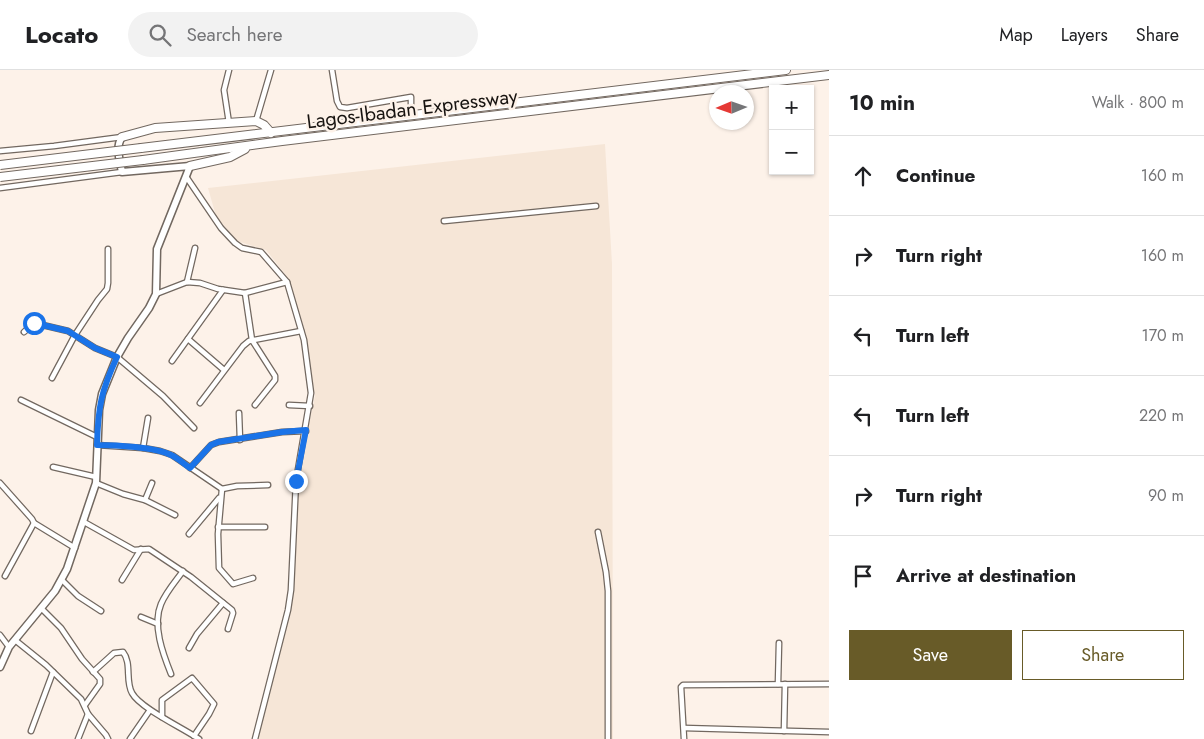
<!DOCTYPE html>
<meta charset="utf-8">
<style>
body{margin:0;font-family:Jost,sans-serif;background:#f2f2f2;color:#202124}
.controls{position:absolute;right:15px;top:15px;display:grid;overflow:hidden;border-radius:0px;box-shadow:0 1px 4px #0004}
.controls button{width:45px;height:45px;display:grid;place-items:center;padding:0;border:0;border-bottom:1px solid #e0e0e0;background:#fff;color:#202124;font:25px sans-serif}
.compass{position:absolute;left:709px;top:15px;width:45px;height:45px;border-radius:50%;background:#fff;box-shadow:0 1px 4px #0004;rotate:268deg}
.stop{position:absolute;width:15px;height:15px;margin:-11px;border:4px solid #1a73e8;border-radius:50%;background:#fff}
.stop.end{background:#1a73e8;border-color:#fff;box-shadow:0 1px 5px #0008}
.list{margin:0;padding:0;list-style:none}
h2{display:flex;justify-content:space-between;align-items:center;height:65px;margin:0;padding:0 20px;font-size:21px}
h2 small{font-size:16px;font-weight:400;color:#757577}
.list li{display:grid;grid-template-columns:32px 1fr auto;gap:15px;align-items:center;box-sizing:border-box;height:80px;padding:0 20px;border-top:1px solid #e0e0e0}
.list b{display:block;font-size:19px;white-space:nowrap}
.list em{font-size:16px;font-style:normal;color:#757577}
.actions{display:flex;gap:10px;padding:15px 20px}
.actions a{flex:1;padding:11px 0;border:1px solid #685b28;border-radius:0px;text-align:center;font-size:18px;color:#685b28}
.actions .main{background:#685b28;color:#fff}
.icon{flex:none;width:28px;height:28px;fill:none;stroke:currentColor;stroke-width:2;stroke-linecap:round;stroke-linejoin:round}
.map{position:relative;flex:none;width:829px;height:669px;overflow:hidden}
header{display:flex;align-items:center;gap:30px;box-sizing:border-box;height:70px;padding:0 25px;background:#fff;border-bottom:1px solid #e0e0e0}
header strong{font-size:24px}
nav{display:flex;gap:28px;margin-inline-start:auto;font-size:18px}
.search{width:350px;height:45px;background:#f2f2f2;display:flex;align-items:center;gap:12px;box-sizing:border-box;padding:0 18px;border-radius:28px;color:#757577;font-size:19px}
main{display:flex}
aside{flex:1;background:#fff}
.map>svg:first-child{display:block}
.built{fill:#f6e6d7}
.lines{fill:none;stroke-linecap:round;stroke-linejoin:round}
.street-casing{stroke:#726860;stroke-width:7}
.secondary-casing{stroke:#726860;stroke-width:9}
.highway-casing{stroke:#726860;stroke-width:10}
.street{stroke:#fff;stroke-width:4.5}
.secondary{stroke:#fff;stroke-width:6}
.highway{stroke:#fff;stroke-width:8}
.highway-bridge-casing{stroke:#726860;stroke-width:10;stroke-linecap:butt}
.highway-bridge{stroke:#fff;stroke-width:8}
.route{stroke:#1a73e8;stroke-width:6}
.labels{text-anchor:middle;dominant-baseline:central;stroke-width:5;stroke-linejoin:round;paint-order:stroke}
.street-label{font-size:20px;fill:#171310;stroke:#fdf2e9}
</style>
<header>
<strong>Locato</strong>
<div class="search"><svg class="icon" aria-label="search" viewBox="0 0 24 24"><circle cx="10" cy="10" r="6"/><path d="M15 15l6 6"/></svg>Search here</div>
<nav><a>Map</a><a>Layers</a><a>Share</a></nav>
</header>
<main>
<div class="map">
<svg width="829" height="669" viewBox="0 0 829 669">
<rect width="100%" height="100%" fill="#fdf2e9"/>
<polygon class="built" points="605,74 612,194 613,669 258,669 270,623 291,532 297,412 300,393 315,326 303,259 289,209 266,180 237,171 216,146 208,118"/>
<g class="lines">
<defs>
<g id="street">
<polyline points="332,0 337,31 340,37 347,38 411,27 411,46"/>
<polyline points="256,51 271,0"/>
<polyline points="229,53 224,20 229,0"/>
<polyline points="0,81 54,76 122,67"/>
<polyline points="187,108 221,158 235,173 242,178 261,182 287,212 304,270 311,323 296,411 291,520 288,540 255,669"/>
<polyline points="0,118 122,102"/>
<polyline points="444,151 596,136"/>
<polyline points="187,212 195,178"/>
<polyline points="245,223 252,270 275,306 275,310 255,335"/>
<polyline points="156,224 187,212 200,213 218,219 245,223 287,212"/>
<polyline points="24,262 34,253 68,261 95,278 117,287 163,326 194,358"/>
<polyline points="188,269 224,300"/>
<polyline points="172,291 223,220"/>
<polyline points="52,308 75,265 98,230 107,219 108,213 108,179"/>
<polyline points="21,330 97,367"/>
<polyline points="200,333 243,276 249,271 301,261"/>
<polyline points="289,335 310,336"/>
<polyline points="239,343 240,370"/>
<polyline points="97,375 143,378 160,381 172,385 222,419 237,416 268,415"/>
<polyline points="143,378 148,348"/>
<polyline points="53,397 96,407"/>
<polyline points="190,398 211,375 219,372 282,362 306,361"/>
<polyline points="0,413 32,449 34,453 75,478"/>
<polyline points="96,413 123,424 145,430 175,445"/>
<polyline points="222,419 218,464 219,498 233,514 253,508"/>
<polyline points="145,430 152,413"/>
<polyline points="84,452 134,480 149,479 191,507 232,540 233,543 228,559"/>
<polyline points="218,457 265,457"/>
<polyline points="598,462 606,502 608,521 608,669"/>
<polyline points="189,464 219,428"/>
<polyline points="5,506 34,453"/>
<polyline points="62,510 78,526 101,541"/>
<polyline points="122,510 141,479"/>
<polyline points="42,539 61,558 82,589 100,609 100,614 85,635"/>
<polyline points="141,547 158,554"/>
<polyline points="0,565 9,577"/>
<polyline points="15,570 46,595 81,629 88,644 106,665 108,669"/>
<polyline points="189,578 197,564 223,533"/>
<path d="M93 602 114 583 123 582C132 593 125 611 132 623 140 638 183 658 199 669"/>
<path d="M171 604C163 584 152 555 161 534 166 522 175 512 183 501"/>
<polyline points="778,614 779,573"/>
<polyline points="162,647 162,630 192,608 214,634 209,644 194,666"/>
<polyline points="684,658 829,662"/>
<polyline points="31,661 53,602"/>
<polyline points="784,661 785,614"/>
<polyline points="78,669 88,644"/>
<polyline points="130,669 150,640"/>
<polyline points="684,669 681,617 683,615 829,614"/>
</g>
<path id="secondary" d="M0 597 9 577 55 521 67 499 96 413 99 340 102 324 117 287 128 268 149 238 156 224 157 179 190 96 122 102C120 91 115 77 122 67"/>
<g id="highway">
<polyline points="122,67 155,58 256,51 264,55 271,63"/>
<polyline points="141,78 786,0"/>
<polyline points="143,90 282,71 829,5"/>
<polyline points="190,96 230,87 245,79"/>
</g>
</defs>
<use href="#street" class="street-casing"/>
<use href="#secondary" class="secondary-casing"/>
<use href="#highway" class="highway-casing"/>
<use href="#street" class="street"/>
<use href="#secondary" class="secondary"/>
<use href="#highway" class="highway"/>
<defs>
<g id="highway-bridge">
<polyline points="0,95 141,78"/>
<polyline points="0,107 143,90"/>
</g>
</defs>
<use href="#highway-bridge" class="highway-bridge-casing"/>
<use href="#highway-bridge" class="highway-bridge"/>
</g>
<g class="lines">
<path class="route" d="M34 253 68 261 95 278 117 287C101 321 98 338 97 375 116 375 155 377 171 385 178 388 184 394 190 398L211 375 218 372 282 362 306 360 296 411"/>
</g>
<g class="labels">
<g class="street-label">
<text transform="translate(412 39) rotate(-7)">Lagos-Ibadan Expressway</text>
</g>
</g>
</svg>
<div class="controls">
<button>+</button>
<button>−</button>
</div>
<svg class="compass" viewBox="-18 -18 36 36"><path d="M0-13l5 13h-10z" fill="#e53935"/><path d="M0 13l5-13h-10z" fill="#757577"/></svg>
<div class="stop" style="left:34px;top:253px"></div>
<div class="stop end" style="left:296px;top:411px"></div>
</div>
<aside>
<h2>10 min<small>Walk · 800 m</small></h2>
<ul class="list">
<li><svg class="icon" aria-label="ahead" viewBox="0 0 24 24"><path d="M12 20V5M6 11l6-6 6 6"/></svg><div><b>Continue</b></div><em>160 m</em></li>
<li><svg class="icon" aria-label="right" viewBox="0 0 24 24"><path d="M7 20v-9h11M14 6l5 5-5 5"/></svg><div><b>Turn right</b></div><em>160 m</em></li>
<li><svg class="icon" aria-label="left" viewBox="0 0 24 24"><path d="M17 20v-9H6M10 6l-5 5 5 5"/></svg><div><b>Turn left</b></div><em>170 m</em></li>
<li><svg class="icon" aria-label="left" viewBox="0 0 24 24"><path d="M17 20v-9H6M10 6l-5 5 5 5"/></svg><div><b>Turn left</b></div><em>220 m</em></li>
<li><svg class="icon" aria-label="right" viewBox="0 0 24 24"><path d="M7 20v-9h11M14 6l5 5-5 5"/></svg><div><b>Turn right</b></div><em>90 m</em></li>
<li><svg class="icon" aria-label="arrive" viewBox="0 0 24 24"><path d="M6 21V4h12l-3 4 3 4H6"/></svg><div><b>Arrive at destination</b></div></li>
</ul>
<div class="actions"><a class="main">Save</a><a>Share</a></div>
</aside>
</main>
